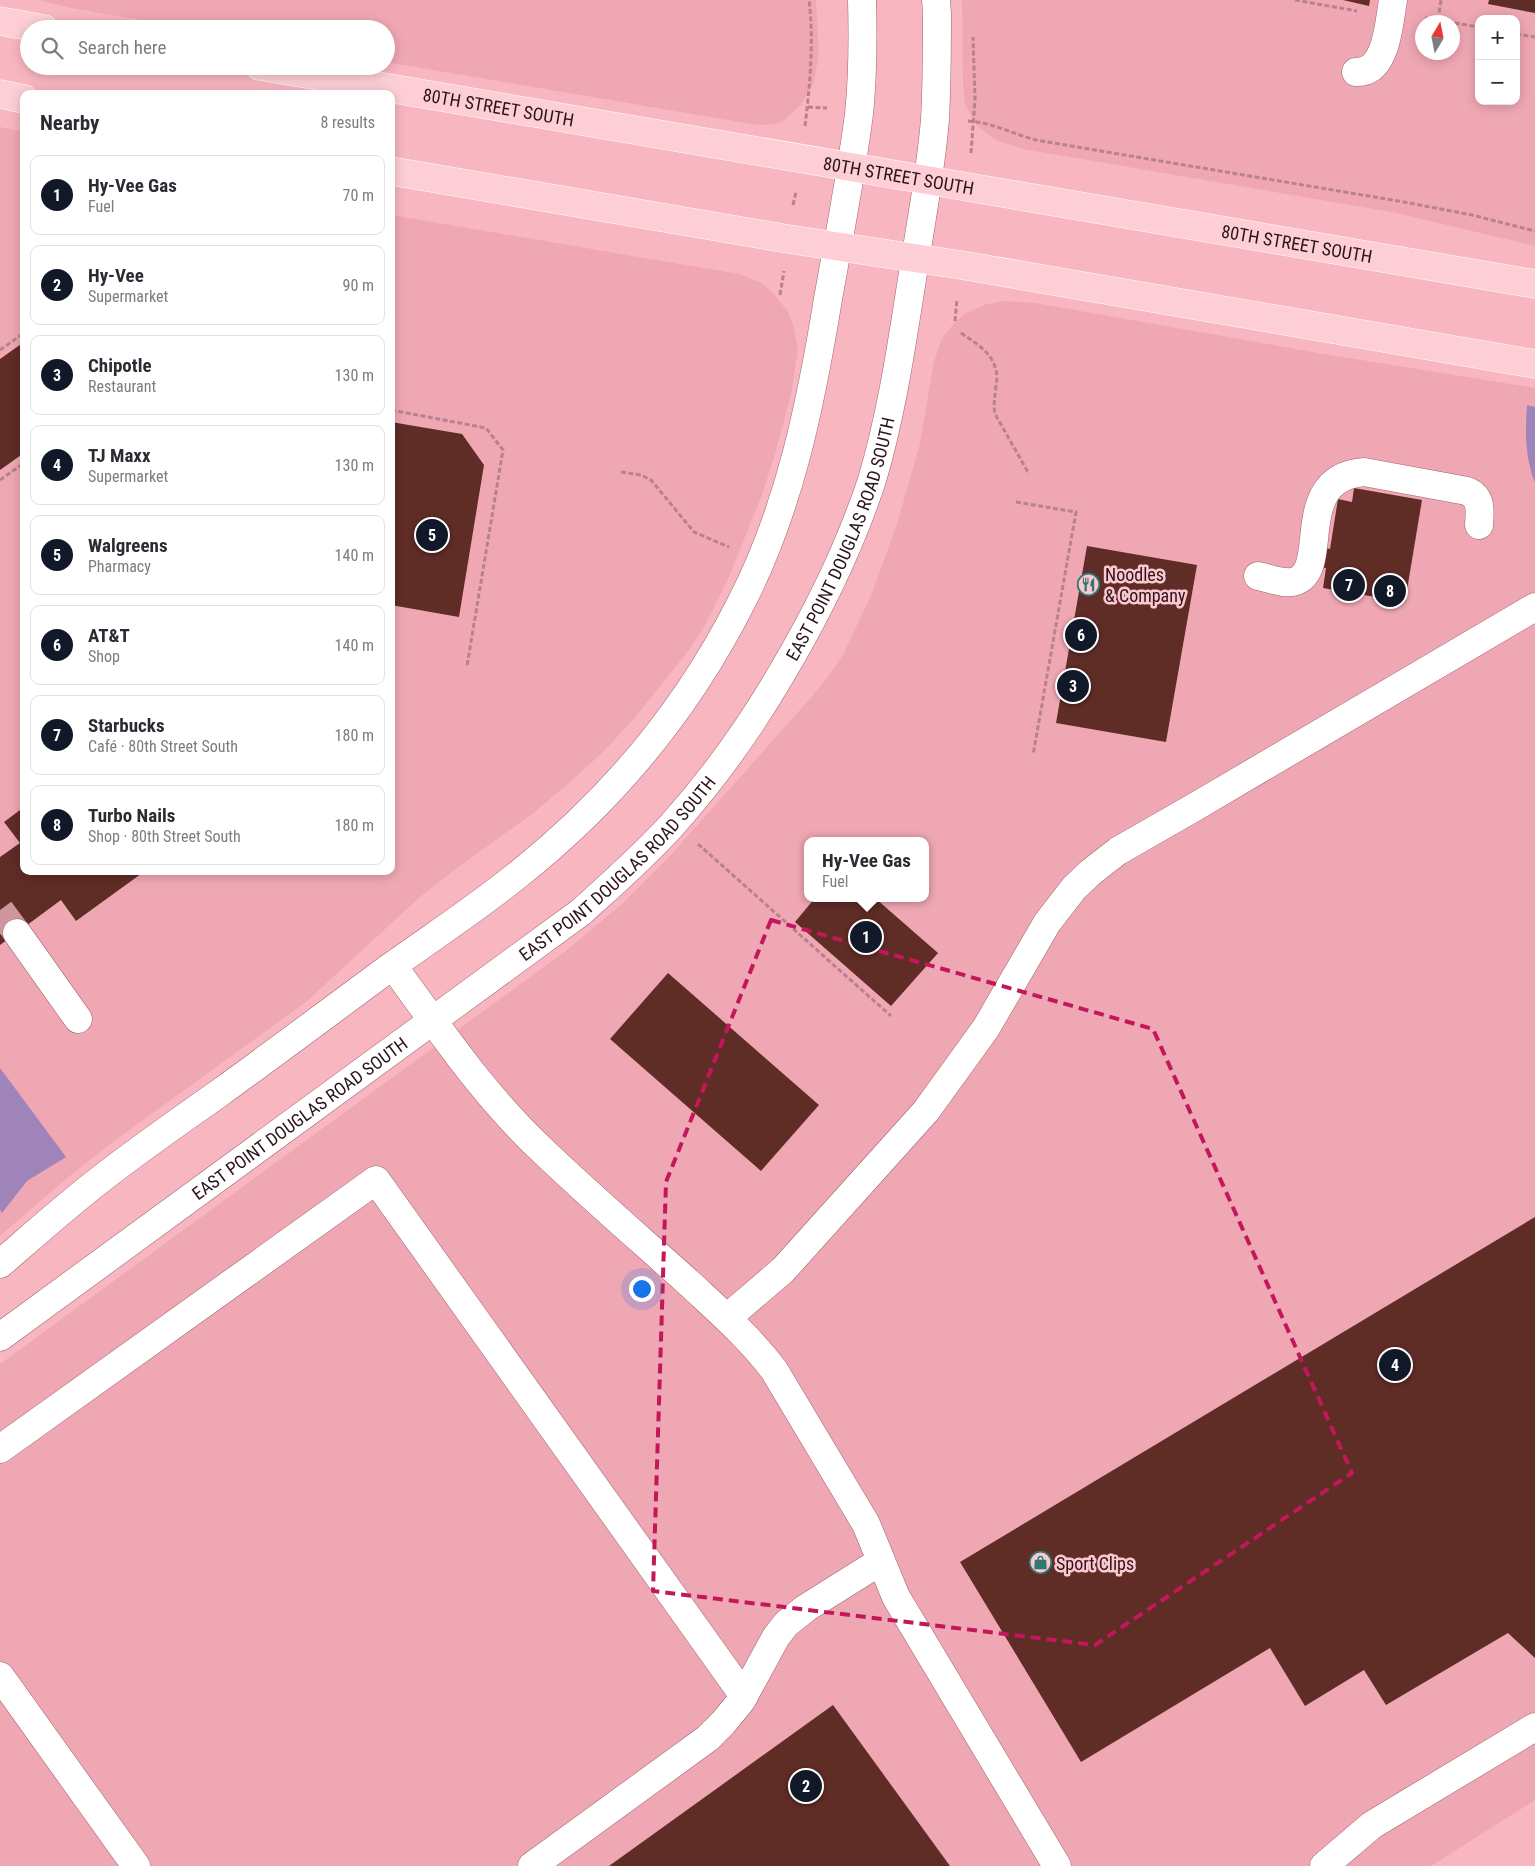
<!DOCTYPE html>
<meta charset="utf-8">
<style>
body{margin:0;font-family:"Roboto Condensed",sans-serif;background:#f2f2f3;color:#2b2b33}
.controls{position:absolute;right:15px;top:15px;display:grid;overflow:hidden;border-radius:10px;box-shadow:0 2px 12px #0003}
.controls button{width:45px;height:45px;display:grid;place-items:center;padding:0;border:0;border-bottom:1px solid #e1e1e2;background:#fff;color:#2b2b33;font:25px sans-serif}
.compass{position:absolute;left:1415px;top:15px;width:45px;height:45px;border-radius:50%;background:#fff;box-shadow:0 2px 12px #0003;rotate:10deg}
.you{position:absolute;left:641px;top:1288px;width:18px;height:18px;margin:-12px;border:4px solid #fff;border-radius:50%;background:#1a73e8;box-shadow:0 0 0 8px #1a73e833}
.badge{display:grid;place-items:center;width:32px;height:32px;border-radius:50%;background:#111827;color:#fff;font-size:16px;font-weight:700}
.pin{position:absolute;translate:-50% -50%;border:2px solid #fff;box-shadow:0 1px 5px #0006}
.popup{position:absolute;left:804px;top:837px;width:125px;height:65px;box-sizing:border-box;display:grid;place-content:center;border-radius:10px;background:#fff;filter:drop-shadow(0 1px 4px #0005);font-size:16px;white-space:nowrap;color:#7c7c81}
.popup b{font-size:19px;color:#2b2b33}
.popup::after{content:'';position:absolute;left:50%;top:100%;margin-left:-10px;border:10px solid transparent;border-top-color:#fff}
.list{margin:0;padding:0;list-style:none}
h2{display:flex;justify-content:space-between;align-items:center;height:65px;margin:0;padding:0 20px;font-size:21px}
h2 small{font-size:16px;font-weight:400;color:#7c7c81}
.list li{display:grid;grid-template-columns:32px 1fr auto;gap:15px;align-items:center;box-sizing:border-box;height:80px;margin:0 10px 10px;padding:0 10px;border:1px solid #e1e1e2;border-radius:10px}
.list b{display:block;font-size:19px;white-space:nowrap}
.list p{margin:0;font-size:16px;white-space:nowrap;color:#7c7c81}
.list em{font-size:16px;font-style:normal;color:#7c7c81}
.icon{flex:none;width:28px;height:28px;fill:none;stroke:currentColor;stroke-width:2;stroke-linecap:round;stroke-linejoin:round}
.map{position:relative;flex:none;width:1535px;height:1866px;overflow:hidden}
.search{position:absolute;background:#fff;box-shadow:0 2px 12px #0003;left:20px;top:20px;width:375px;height:55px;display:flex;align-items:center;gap:12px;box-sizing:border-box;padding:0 18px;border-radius:28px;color:#7c7c81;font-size:19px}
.panel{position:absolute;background:#fff;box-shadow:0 2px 12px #0003;left:20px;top:90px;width:375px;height:785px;border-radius:10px}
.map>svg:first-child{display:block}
.built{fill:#f0a7b4;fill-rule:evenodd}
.forest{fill:#9f84b9}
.building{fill:#602c26}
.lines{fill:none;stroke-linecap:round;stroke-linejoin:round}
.minor-tunnel{stroke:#cf969f;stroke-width:28;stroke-dasharray:28 14;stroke-linecap:butt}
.minor-casing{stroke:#9e636e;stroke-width:29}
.major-casing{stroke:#fff;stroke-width:29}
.path{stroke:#b7828c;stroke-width:3;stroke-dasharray:5 2.5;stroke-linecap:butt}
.minor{stroke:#fff;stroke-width:28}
.major{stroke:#fdced6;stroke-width:28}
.marked{fill:none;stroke:#c2185b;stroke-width:4;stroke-dasharray:10 6;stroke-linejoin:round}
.labels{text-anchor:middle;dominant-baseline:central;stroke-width:5;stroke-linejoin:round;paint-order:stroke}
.street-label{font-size:18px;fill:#2b1419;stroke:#fdc7d0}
.poi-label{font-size:18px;fill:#2b1419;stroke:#fdc7d0;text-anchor:start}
</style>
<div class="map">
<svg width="1535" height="1866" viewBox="0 0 1535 1866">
<rect width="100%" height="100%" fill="#f8b6c1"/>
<g class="built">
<polygon points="39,0 816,0 819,53 814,82 801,105 782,122 774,124 758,125 386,62 386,29 195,29 71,8"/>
<path d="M962 0H1535V246L1392 212 1023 149 996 140 976 125 965 104 963 83ZM1479 19H1516V101H1479ZM1422 22H1452V52H1422Z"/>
<polygon points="0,127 24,132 24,871 391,871 391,215 739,274 760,282 775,295 788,312 793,325 798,349 791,394 775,454 762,495 729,577 704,627 689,650 632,721 603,752 568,784 532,814 457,868 421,896 306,1002 110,1144 61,1183 0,1236"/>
<path d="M1005 301 1035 303 1318 353 1535 388V1800L1431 1866H0V1364L563 953 621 905 668 858 808 701 827 678 843 655 872 593 897 524 919 447 934 362 941 340 954 323 966 313 987 304ZM807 841H925V898H807Z"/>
</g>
<g class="forest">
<path d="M1527 405 1535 407V483C1525 458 1525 432 1527 405Z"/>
<polygon points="0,1068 66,1157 27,1181 2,1213 0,1210"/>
</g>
<g class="building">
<polygon points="1343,0 1370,0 1369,6"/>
<polygon points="1489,0 1535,0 1535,13 1488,4"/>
<polygon points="24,342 24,453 0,470 0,359"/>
<polygon points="391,422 462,434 484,465 459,617 391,605"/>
<polygon points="1354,488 1422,500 1405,602 1323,588 1326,568 1320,567 1323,547 1330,549 1338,499 1352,502"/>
<polygon points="1087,546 1197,565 1166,742 1056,723"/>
<polygon points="24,807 24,871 145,871 76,921 61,900 0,945 0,857 20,843 4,822"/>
<polygon points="815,898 875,898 938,953 891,1006 795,922"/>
<polygon points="668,973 819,1105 761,1171 610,1039"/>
<polygon points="1535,1217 1535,1658 1508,1633 1386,1705 1364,1670 1305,1706 1270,1648 1081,1762 960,1562"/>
<polygon points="833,1705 950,1866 609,1866"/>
</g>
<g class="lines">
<polyline class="minor-tunnel" points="0,910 17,933"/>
<defs>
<g id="minor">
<path d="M1356 72C1387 74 1389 22 1393 0"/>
<path d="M1258 576C1269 578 1285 585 1296 581 1331 568 1291 478 1364 472L1467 491C1482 497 1480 511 1479 525"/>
<polyline points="17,933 78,1019"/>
<path d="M393 966C440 1030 484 1096 543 1151 590 1196 640 1239 689 1283 719 1311 749 1337 774 1370L866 1524 896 1597 1057 1866"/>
<path d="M0 1264C29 1239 57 1214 87 1190 129 1156 174 1125 218 1094 276 1052 332 1010 389 968 431 938 474 910 515 877 609 803 687 710 741 603 790 508 811 403 828 299 839 237 851 176 859 114 863 76 863 38 862 0"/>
<polyline points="727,1318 783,1270 926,1111 986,1028 1047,923 1074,888 1091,872 1118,851 1193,808 1535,607"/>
<path id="s1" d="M0 1337 581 912C612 884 644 856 672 825 715 777 751 726 783 671 819 610 850 547 872 480 892 413 902 342 913 273 921 222 931 170 935 119 937 84 937 48 937 13L936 0"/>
<polyline points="0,1449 376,1180 744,1696"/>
<polyline points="0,1676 136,1866"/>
<polyline points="532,1866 708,1738 723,1723 741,1701 776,1637 786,1624 806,1608 881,1561"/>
<polyline points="1324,1866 1372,1825 1535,1727"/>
</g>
<g id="major">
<polyline points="0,21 44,29"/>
<path id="s2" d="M260 66 1535 284"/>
<polyline points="0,94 24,99"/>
<polyline points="391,171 788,239 961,265 1535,364"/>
</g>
</defs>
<use href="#minor" class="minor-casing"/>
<use href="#major" class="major-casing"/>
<g class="path">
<polyline points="1295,0 1357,11"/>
<polyline points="1425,18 1479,27"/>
<polyline points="1438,20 1441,0"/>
<polyline points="1516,34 1535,37"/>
<polyline points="808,107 827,108"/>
<path d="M968 121C991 122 1013 134 1036 140L1404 202 1472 215 1535 231"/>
<path d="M805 126C810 85 814 41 809 0"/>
<polyline points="971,153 975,99 973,37"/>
<polyline points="793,205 796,192"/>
<polyline points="780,295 784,271"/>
<polyline points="955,321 957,299"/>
<path d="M961 333C981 346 1001 359 996 386 995 396 993 404 995 414L1029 474"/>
<polyline points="0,350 24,333"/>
<polyline points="391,410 486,428 503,450 467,666"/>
<polyline points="621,472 641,475 651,480 694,532 729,547"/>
<polyline points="0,480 24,463"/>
<polyline points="1016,502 1076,512 1033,755"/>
<polyline points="698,844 891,1016"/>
</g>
<use href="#minor" class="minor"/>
<use href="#major" class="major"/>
</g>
<path class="marked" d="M771 920 1153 1029 1352 1473 1095 1645 653 1591 666 1182Z"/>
<defs>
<symbol id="restaurant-ring" viewBox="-11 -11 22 22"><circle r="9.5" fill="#fdc7d0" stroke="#2f7771" stroke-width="1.5"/><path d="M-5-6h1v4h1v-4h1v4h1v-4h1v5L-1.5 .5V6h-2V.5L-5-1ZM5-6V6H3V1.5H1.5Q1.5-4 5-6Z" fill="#2f7771"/></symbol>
<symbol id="shop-ring" viewBox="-11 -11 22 22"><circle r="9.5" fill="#fdc7d0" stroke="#2f7771" stroke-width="1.5"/><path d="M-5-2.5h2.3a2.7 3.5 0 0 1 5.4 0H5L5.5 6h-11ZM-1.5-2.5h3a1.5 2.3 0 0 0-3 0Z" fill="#2f7771"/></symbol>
</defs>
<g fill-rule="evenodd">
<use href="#restaurant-ring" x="1076" y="572" width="25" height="25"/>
<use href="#shop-ring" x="1028" y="1550" width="25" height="25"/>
</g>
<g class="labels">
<g class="street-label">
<text stroke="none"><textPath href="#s2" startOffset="242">80TH STREET SOUTH</textPath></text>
<text stroke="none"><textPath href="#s2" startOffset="648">80TH STREET SOUTH</textPath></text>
<text stroke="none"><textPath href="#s2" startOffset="1052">80TH STREET SOUTH</textPath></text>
<text stroke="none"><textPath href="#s1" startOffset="1181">EAST POINT DOUGLAS ROAD SOUTH</textPath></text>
<text stroke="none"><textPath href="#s1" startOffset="776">EAST POINT DOUGLAS ROAD SOUTH</textPath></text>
<text stroke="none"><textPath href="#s1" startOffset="371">EAST POINT DOUGLAS ROAD SOUTH</textPath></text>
</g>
<g class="poi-label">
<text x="1105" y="574">Noodles<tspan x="1105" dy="21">&amp; Company</tspan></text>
<text x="1056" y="1563">Sport Clips</text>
</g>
</g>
</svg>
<div class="controls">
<button>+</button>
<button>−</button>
</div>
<svg class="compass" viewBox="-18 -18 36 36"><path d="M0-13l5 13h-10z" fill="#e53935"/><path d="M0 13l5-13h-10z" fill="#7c7c81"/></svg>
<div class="you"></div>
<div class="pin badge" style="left:866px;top:937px">1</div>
<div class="popup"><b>Hy-Vee Gas</b>Fuel</div>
<div class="pin badge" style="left:806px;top:1786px">2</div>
<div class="pin badge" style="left:1073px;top:686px">3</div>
<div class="pin badge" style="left:1395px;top:1365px">4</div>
<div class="pin badge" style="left:432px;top:535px">5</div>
<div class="pin badge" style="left:1081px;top:635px">6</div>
<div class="pin badge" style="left:1349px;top:585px">7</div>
<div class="pin badge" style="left:1390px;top:591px">8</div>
<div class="search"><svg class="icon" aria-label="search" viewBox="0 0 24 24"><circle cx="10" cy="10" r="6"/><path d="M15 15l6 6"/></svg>Search here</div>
<section class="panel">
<h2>Nearby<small>8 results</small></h2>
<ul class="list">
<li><span class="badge">1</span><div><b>Hy-Vee Gas</b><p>Fuel</p></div><em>70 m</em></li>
<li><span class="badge">2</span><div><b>Hy-Vee</b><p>Supermarket</p></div><em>90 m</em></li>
<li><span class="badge">3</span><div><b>Chipotle</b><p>Restaurant</p></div><em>130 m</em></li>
<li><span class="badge">4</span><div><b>TJ Maxx</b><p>Supermarket</p></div><em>130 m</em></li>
<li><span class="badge">5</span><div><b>Walgreens</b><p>Pharmacy</p></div><em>140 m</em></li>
<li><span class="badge">6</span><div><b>AT&amp;T</b><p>Shop</p></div><em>140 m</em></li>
<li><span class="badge">7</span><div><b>Starbucks</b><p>Café · 80th Street South</p></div><em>180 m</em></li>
<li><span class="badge">8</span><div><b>Turbo Nails</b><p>Shop · 80th Street South</p></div><em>180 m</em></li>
</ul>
</section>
</div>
